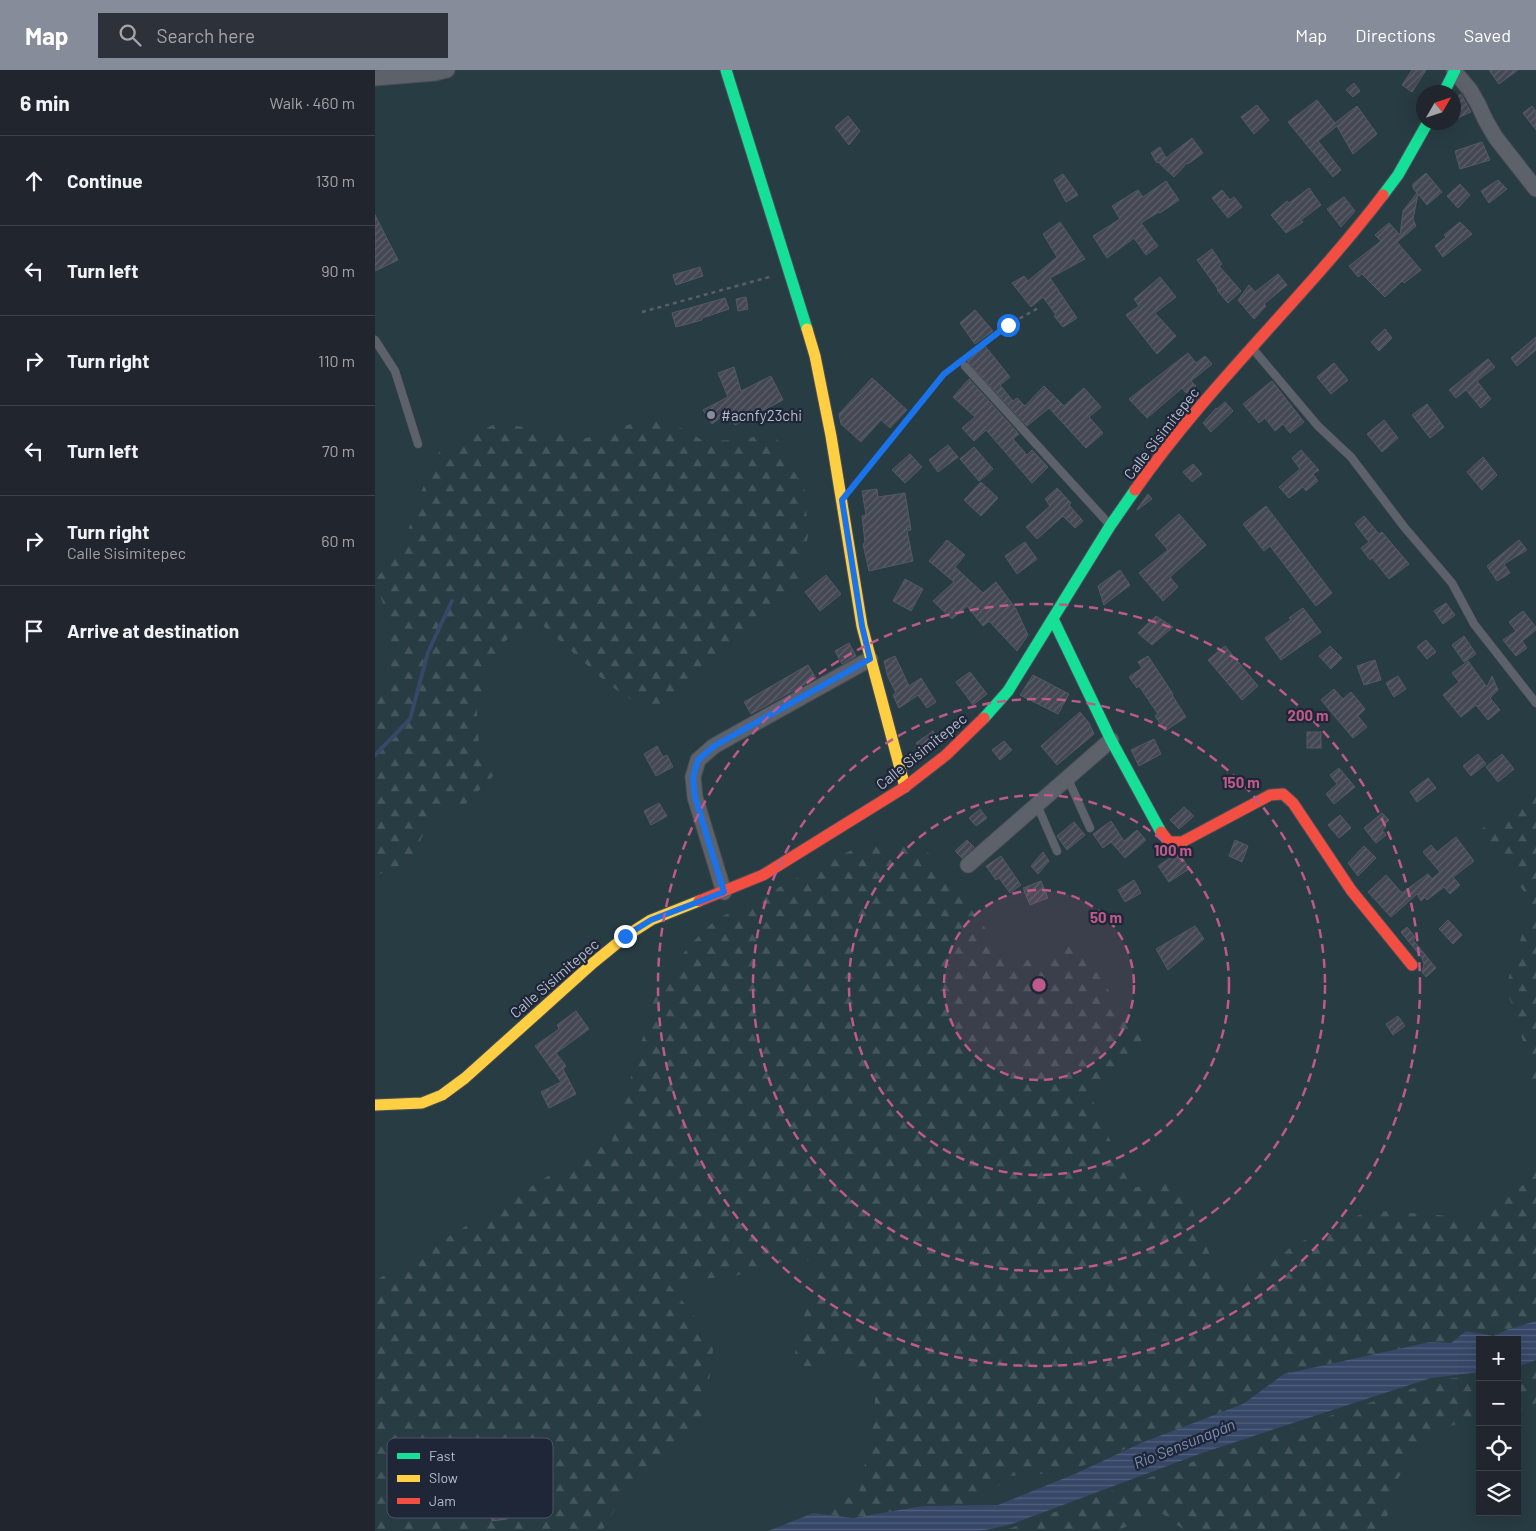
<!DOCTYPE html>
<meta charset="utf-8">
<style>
body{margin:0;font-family:Barlow,sans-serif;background:#2d3139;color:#f1f3f6}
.controls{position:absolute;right:15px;bottom:15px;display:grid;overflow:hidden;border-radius:0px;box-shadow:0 5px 20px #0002}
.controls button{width:45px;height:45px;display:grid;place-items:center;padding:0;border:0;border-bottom:1px solid #3e4249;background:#21252d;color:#f1f3f6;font:25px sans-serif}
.compass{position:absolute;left:1041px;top:15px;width:45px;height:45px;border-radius:50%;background:#21252d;box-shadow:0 5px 20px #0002;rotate:51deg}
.stop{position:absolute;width:15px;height:15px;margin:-11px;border:4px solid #1a73e8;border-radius:50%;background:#fff}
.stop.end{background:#1a73e8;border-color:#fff;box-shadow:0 1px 5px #0008}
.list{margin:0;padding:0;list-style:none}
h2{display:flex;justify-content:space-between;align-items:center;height:65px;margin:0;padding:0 20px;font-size:21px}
h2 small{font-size:16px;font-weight:400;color:#a2a5aa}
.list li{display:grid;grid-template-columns:32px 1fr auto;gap:15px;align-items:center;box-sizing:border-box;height:90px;padding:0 20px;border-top:1px solid #3e4249}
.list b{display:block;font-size:19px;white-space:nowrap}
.list p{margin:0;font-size:16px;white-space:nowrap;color:#a2a5aa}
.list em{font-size:16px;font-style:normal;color:#a2a5aa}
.icon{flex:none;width:28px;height:28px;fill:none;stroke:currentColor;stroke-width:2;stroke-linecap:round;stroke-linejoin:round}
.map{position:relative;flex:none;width:1161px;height:1461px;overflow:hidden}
header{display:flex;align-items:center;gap:30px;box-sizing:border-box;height:70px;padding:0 25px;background:#868c9a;color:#fff}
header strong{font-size:24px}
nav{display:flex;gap:28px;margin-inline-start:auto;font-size:18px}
.search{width:350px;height:45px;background:#2d3139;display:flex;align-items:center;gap:12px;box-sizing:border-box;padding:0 18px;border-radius:0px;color:#a2a5aa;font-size:19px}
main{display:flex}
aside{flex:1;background:#21252d}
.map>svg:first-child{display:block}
.green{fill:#283c43;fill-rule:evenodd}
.forest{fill:url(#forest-firs)}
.water{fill:url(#water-rules)}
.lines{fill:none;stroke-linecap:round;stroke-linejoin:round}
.stream{stroke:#374767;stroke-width:4}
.building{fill:url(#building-hatch);stroke:#545963}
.lane-casing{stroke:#494d55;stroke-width:9}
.street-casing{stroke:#494d55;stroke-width:17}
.fast-casing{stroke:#494d55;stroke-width:13}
.slow-casing{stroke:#494d55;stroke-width:13}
.jam-casing{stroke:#494d55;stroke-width:13}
.path{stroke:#5a5f67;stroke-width:2.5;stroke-dasharray:4 4;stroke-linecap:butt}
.lane{stroke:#5c616a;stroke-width:8}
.street{stroke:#5c616a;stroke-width:15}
.fast{stroke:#16e098;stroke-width:11}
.slow{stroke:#ffcf43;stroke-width:11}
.jam{stroke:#f24e42;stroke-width:11}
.route{stroke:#1a73e8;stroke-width:6}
.ring{fill:none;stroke:#be5a89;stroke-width:2.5;stroke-dasharray:9 6}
.poi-dot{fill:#868c9a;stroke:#1e2638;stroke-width:2}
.labels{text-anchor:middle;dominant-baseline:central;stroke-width:4.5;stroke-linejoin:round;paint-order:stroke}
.poi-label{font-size:15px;fill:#b7bdcd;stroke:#1e2638;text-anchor:start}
.street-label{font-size:15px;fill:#b7bdcd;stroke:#1e2638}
.water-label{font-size:16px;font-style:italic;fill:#7c8fb5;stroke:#1e2638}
.key{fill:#1e2638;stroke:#4c5365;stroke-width:1}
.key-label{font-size:14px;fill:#b7bdcd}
.centre{fill:#be5a89;stroke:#1e2638;stroke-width:2.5}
.ring-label{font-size:15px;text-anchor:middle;font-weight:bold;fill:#be5a89;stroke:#1e2638;stroke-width:4.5;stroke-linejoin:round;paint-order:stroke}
</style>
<header>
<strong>Map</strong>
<div class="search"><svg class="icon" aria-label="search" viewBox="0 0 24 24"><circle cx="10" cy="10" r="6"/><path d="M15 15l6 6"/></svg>Search here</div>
<nav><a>Map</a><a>Directions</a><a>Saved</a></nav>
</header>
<main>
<aside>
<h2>6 min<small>Walk · 460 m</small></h2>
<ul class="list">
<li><svg class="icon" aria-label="ahead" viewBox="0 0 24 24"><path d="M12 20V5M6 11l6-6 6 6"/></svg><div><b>Continue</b></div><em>130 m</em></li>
<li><svg class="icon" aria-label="left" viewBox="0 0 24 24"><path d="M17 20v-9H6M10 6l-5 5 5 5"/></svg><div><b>Turn left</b></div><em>90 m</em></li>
<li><svg class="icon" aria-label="right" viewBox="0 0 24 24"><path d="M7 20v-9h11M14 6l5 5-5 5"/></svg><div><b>Turn right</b></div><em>110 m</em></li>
<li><svg class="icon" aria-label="left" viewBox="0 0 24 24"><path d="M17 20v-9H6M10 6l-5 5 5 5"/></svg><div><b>Turn left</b></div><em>70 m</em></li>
<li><svg class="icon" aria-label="right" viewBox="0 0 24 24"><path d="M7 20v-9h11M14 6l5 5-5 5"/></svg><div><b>Turn right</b><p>Calle Sisimitepec</p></div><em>60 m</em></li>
<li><svg class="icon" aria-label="arrive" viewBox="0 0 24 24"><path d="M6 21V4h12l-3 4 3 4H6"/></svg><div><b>Arrive at destination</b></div></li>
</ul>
</aside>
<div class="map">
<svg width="1161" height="1461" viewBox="0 0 1161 1461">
<defs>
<pattern id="forest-firs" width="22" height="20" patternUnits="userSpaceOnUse" patternTransform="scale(1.25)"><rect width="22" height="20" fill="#283c43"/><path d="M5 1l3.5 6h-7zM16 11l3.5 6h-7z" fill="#45565d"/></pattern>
<pattern id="water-rules" width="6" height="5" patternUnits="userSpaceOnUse" patternTransform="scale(1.25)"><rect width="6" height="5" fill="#374767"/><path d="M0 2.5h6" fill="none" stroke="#52607c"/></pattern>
<pattern id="building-hatch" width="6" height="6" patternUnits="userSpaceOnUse" patternTransform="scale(1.25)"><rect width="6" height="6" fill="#444852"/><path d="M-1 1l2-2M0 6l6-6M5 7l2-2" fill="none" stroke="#5d606a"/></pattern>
</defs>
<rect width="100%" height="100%" fill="#2c313c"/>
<path class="green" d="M0 0H1161V1461H0ZM1048 22H1078V52H1048ZM1105 1270H1142V1442H1105Z"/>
<g class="forest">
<polygon points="293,351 329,371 361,370 397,364 422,392 430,422 433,465 426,506 395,546 337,596 294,631 270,639 233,614 165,553 139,561 118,587 102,641 104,676 118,706 86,739 60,737 37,790 0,806 0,632 16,614 16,558 0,509 27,481 42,431 66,378 120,354 170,359 205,370 262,352"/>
<polygon points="1161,720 1161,1022 1140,941 1130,919 1157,833 1105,760"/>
<path d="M488 774 548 776 638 895 702 873 767 970 714 1022 756 1118 806 1110 844 1209 864 1217 919 1175 984 1145 1007 1141 1106 1148 1159 1106 1161 1099V1251L1131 1260 1119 1266 1091 1261 1076 1273 1055 1272 909 1304 868 1334 691 1402 636 1406 599 1436H548L478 1448 438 1443 484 1423 499 1350 500 1326 493 1303 460 1287 440 1297 417 1295 435 1222 447 1200 427 1186 360 1206 292 1212 339 1270 336 1299 326 1351 239 1441 227 1461H0V1211L193 1094 237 1071 281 923C298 896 317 869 342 849Z"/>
<polygon points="1161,1295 1161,1339 1142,1340 1142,1300"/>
<polygon points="1105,1306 1105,1345 1058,1363 1034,1388 1022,1411 1019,1438 998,1461 810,1461 788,1444 739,1461 622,1461 636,1458 828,1388 1039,1318 1067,1309"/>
</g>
<polygon class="water" points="1161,1251 1161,1290 1142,1297 1142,1270 1105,1270 1105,1302 1056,1308 985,1331 827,1383 634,1455 606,1461 393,1461 438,1443 478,1448 548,1436 623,1435 702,1403 766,1373 868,1334 909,1304 1055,1272 1076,1273 1091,1261 1119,1266 1131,1260"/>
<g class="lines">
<polyline class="stream" points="0,685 35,649 53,582 77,531"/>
</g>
<g class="building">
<polygon points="1037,0 1051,0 1037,22 1027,15"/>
<polygon points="1114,0 1143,0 1124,14"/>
<polygon points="979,13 985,21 978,27 971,20"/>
<polygon points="1086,24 1096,42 1078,50 1078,30"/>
<polygon points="942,30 960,53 982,36 1002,64 978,84 962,56 943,71 966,100 958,107 913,52"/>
<polygon points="882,35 894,50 879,64 866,47"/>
<polygon points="1157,36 1161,41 1161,60 1148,43"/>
<polygon points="473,46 485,61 474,75 460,57"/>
<polygon points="817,68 828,83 813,94 812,93 799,107 783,92 782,93 776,83 785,77 791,88"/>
<polygon points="1107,72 1115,90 1085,99 1080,81"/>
<polygon points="1051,103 1067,122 1052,135 1043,124 1038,149 1041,156 1022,172 1046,200 1029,213 1027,211 1010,227 987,204 983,207 974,196 1006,171 1000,165 1014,153 1025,165 1028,141 1042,123 1038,118 1038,114"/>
<polygon points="688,104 703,125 691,132 679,110"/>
<polygon points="1123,110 1132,119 1114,133 1106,121"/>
<polygon points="791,111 804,130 785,143 784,142 766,153 783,176 771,185 759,168 732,188 718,166 745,149 737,136 763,120 768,127"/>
<polygon points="1085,114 1095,125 1083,138 1072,126"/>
<polygon points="934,118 946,135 926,150 928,152 911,163 896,145 912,131 914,133"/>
<polygon points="847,120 855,130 859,127 867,137 853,148 837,128"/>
<polygon points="969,127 980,141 966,157 952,139"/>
<polygon points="0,145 23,190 0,201"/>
<polygon points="685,152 710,189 675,208 702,248 688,257 679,246 681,245 668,227 656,237 637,213 649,206 653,211 682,187 668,164"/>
<polygon points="1085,152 1097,164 1068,187 1060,176 1071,167 1069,165"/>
<polygon points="837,179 847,194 844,196 866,221 853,233 842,220 843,219 822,190"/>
<polygon points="325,197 328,206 301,215 298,205"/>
<polygon points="903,204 912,215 889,234 891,236 879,249 863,230 874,215 880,222"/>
<polygon points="785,207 801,227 780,243 801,266 782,284 751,245 764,236 759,229"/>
<polygon points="371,227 373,239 363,241 361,229"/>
<polygon points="350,228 354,239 327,248 327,250 301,257 297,243"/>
<polygon points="600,240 618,261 600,274 585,253"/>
<polygon points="1010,259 1017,268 1004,281 996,272"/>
<polygon points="1161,267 1161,280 1142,296 1136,288"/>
<polygon points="610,276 635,307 625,315 638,331 642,328 650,336 669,316 689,336 709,318 726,337 714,347 728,363 711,378 674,338 652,356 592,291"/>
<polygon points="813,283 821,293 830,286 837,294 816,311 821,316 811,323 807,318 772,348 754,329"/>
<polygon points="1113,289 1120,297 1102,311 1116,329 1106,338 1091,320 1081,328 1074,320"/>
<polygon points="959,293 973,310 956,324 942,307"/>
<polygon points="359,297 366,321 396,306 408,330 360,355 353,342 337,354 328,340 353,327 343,303"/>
<polygon points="497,308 532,340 515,358 506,350 486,372 466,354 464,344"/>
<polygon points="594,309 644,364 638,369 652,385 657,380 673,397 657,413 611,360 599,371 587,358 600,347 578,327"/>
<polygon points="897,311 929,352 915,363 908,354 900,361 890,348 884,353 868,334"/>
<polygon points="850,332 858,341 836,362 828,353 841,338 842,339"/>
<polygon points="1052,334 1069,357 1055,368 1037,345"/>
<polygon points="1009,350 1023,368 1007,382 992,364"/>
<polygon points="573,375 583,387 563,402 554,390"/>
<polygon points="599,377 618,399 604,411 585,389"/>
<polygon points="926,380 944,400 938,404 943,411 931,421 928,417 914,428 904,417 925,399 917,388"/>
<polygon points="535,384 547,397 530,413 517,400"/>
<polygon points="1108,387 1122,405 1107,420 1092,402"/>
<polygon points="818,394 827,404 817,412 808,402"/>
<polygon points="606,412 623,428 606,446 589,430"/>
<polygon points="682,418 696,433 694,435 708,451 700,458 688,446 662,469 651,457 675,436 670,429"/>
<polygon points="502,419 503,427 530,423 536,460 532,461 538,491 494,501 488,474 490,473 487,446 491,445 487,421"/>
<polygon points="773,424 777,429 762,440 762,439"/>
<polygon points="891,436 957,523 941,536 895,476 889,481 868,454"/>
<polygon points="804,444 831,475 795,507 803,517 788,531 764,503 793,480 780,465"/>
<polygon points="989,446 1004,464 1007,462 1034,494 1014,509 997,488 995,490 986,478 994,472 980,454"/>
<polygon points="572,470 590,485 580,497 608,523 621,512 641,539 653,565 642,581 614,551 608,556 592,536 577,549 558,531 579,512 554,491"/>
<polygon points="1144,470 1152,480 1129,494 1135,503 1122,511 1112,496"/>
<polygon points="650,472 662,489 642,504 630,486"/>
<polygon points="745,500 755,515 729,535 723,516"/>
<polygon points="451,505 466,524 445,541 430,522"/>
<polygon points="530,509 548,519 536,541 518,531"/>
<polygon points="1071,533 1080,545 1068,554 1059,541"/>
<polygon points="928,538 946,562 906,590 890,568 916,550 914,548"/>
<polygon points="1148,541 1161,557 1161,560 1147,571 1152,578 1141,586 1128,570 1141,561 1134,552"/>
<polygon points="781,546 798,557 777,575 763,563"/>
<polygon points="1089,566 1101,584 1089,592 1077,575"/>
<polygon points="1051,570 1061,582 1052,589 1042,577"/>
<polygon points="474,573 481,586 467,594 460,581"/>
<polygon points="850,576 883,616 867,630 833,590"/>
<polygon points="955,576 967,588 956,599 944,586"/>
<polygon points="520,586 534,616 546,608 561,632 552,638 543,625 524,638 518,625 521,623 513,607 509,591"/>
<polygon points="773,586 798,624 797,625 811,647 790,661 780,646 783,644 764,616 762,618 754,607 767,598 763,592"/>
<polygon points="1000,590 1006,610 989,615 982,596"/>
<polygon points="1093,591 1112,617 1117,606 1123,620 1115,628 1125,640 1113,650 1101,635 1086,647 1068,625 1084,612 1077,603"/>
<polygon points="433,595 441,608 376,644 369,632"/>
<polygon points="595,602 612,624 598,635 581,612"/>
<polygon points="658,605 694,624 683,644 645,625"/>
<polygon points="1023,606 1031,619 1019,627 1011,613"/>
<polygon points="959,619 968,629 976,622 990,639 983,646 992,657 978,668 946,630"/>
<polygon points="705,642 714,653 719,664 682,695 666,676"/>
<polygon points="558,661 567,672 550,685 541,673"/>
<rect x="932" y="662" width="14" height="16"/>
<polygon points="779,669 786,684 764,696 756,680"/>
<polygon points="629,671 637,680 625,690 617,680"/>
<polygon points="282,676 288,687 292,685 298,697 281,706 269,684"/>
<polygon points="1103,684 1111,694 1096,706 1088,696"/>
<polygon points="1127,684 1139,699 1123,712 1111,697"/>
<polygon points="964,698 980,717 959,734 951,724 962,714 955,705"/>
<polygon points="1053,708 1061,718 1042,732 1035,722"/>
<polygon points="284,733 292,746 276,755 269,741"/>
<polygon points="809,737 819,746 804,759 795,750"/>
<polygon points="605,739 612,748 601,756 594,748"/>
<polygon points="1007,743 1014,750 1009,755 1011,757 1007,760 1011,765 1001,773 989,758"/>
<polygon points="965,745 976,758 964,768 953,755"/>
<polygon points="736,751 749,771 762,760 771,770 750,788 736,772 728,778 718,764"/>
<polygon points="699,752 710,765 692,780 682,766"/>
<polygon points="1081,767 1099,791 1078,807 1085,815 1075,824 1069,817 1052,830 1050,827 1046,831 1042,824 1016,847 993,822 1011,805 1027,823 1053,804 1057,809 1065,802 1048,782 1056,775 1062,782"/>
<polygon points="592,770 599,777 587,788 580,781"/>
<polygon points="860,770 873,776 867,792 854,786"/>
<polygon points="989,776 1001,788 983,806 973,793"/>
<polygon points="668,782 674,791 663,804 656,796"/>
<polygon points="801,784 805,784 814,799 794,812 783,796"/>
<polygon points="626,786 646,815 635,823 624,808 621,810 611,796"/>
<polygon points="759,810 766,823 750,832 743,820"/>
<polygon points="666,811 673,828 655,835 648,818"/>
<polygon points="1073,850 1087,865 1078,874 1064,859"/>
<polygon points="820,856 829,869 793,900 781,879"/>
<polygon points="1032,857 1041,868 1038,870 1061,898 1051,907 1047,902 1049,894 1047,888 1026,862"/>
<polygon points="201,941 214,959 181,983 191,996 188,999 201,1024 174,1038 166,1022 186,1012 160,976 184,959 182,955"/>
<polygon points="1023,946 1030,956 1018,965 1011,954"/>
<polygon points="130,1432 132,1449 117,1451 114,1434"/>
</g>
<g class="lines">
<defs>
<g id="lane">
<polyline points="0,270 20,301 43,374"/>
<polyline points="878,279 943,356 976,387 1030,458 1077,513 1099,554 1161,633"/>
<polyline points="590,296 734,454"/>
<polyline points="692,707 715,758"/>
<polyline points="662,735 682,781"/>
</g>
<g id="street">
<polyline points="1079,1 1095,20 1103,34 1111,51 1121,68 1161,119"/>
<polyline points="0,8 60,3 72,0"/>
<polyline points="593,795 736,670"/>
<polyline points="349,822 320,727 318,707 323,690 339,676 495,589"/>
</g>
<g id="fast">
<polyline points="351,0 432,259"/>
<polyline points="1069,22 1080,0"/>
<polyline points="1008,125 1023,105 1053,52"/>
<polyline points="678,549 736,670 786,762"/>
<polyline points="609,648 633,621 735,456 760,420"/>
</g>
<g id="slow">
<polyline points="432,259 440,286 456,366 487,556 530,717"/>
<polyline points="0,1035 47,1033 67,1025 90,1008 218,893 251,866 276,850 324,831"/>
</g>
<g id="jam">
<path d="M760 420C834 314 930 227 1008 125"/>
<polyline points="786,762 794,772 807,772 895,725 908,724 918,733 976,820 1037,895"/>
<polyline points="324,831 388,805 530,717 571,685 609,648"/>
</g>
</defs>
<use href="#lane" class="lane-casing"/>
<use href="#street" class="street-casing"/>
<use href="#fast" class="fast-casing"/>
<use href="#slow" class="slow-casing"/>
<use href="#jam" class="jam-casing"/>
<g class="path">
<polyline points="267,242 398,206"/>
<polyline points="593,286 633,255 665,237"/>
<polyline points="480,413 569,304 580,296"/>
</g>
<use href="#lane" class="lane"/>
<use href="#street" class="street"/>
<use href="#fast" class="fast"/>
<use href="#slow" class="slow"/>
<use href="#jam" class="jam"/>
</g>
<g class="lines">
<polyline class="route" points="250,866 276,850 349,822 320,727 318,707 323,690 339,676 495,589 487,556 467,430 569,304 633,255"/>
</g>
<circle cx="664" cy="915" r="95" fill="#be5a89" fill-opacity=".12"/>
<g class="ring">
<circle cx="664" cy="915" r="95"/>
<circle cx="664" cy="915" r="190"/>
<circle cx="664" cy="915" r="286"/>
<circle cx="664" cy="915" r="381"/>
</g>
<circle class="poi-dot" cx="336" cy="345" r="5"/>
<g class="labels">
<g class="poi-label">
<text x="346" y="345">#acnfy23chi</text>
</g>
<g class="street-label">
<text transform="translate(786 363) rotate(-52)">Calle Sisimitepec</text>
<text transform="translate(546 681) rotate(-39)">Calle Sisimitepec</text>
<text transform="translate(179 908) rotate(-41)">Calle Sisimitepec</text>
</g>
<g class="water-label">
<text transform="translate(809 1373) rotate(-22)">Río Sensunapán</text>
</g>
</g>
<rect x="12" y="1368" width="166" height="80" rx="8" class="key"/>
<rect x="22" y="1383" width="23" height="6" fill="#16e098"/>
<rect x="22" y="1405" width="23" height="7" fill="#ffcf43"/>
<rect x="22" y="1428" width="23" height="6" fill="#f24e42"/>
<g class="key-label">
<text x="54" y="1391">Fast</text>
<text x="54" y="1413">Slow</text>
<text x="54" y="1436">Jam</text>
</g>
<circle cx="664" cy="915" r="8" class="centre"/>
<g class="ring-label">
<text x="933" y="651">200 m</text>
<text x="866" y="718">150 m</text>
<text x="798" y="786">100 m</text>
<text x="731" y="853">50 m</text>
</g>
</svg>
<div class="controls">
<button>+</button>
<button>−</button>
<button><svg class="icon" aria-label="locate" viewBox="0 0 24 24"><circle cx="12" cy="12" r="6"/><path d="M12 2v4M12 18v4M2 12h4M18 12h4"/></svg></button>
<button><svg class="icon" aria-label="layers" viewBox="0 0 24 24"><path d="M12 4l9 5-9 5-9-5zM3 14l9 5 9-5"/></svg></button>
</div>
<svg class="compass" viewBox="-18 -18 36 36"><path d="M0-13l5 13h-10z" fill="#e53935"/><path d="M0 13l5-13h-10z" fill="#a2a5aa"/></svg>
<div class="stop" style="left:633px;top:255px"></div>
<div class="stop end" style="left:250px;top:866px"></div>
</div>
</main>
